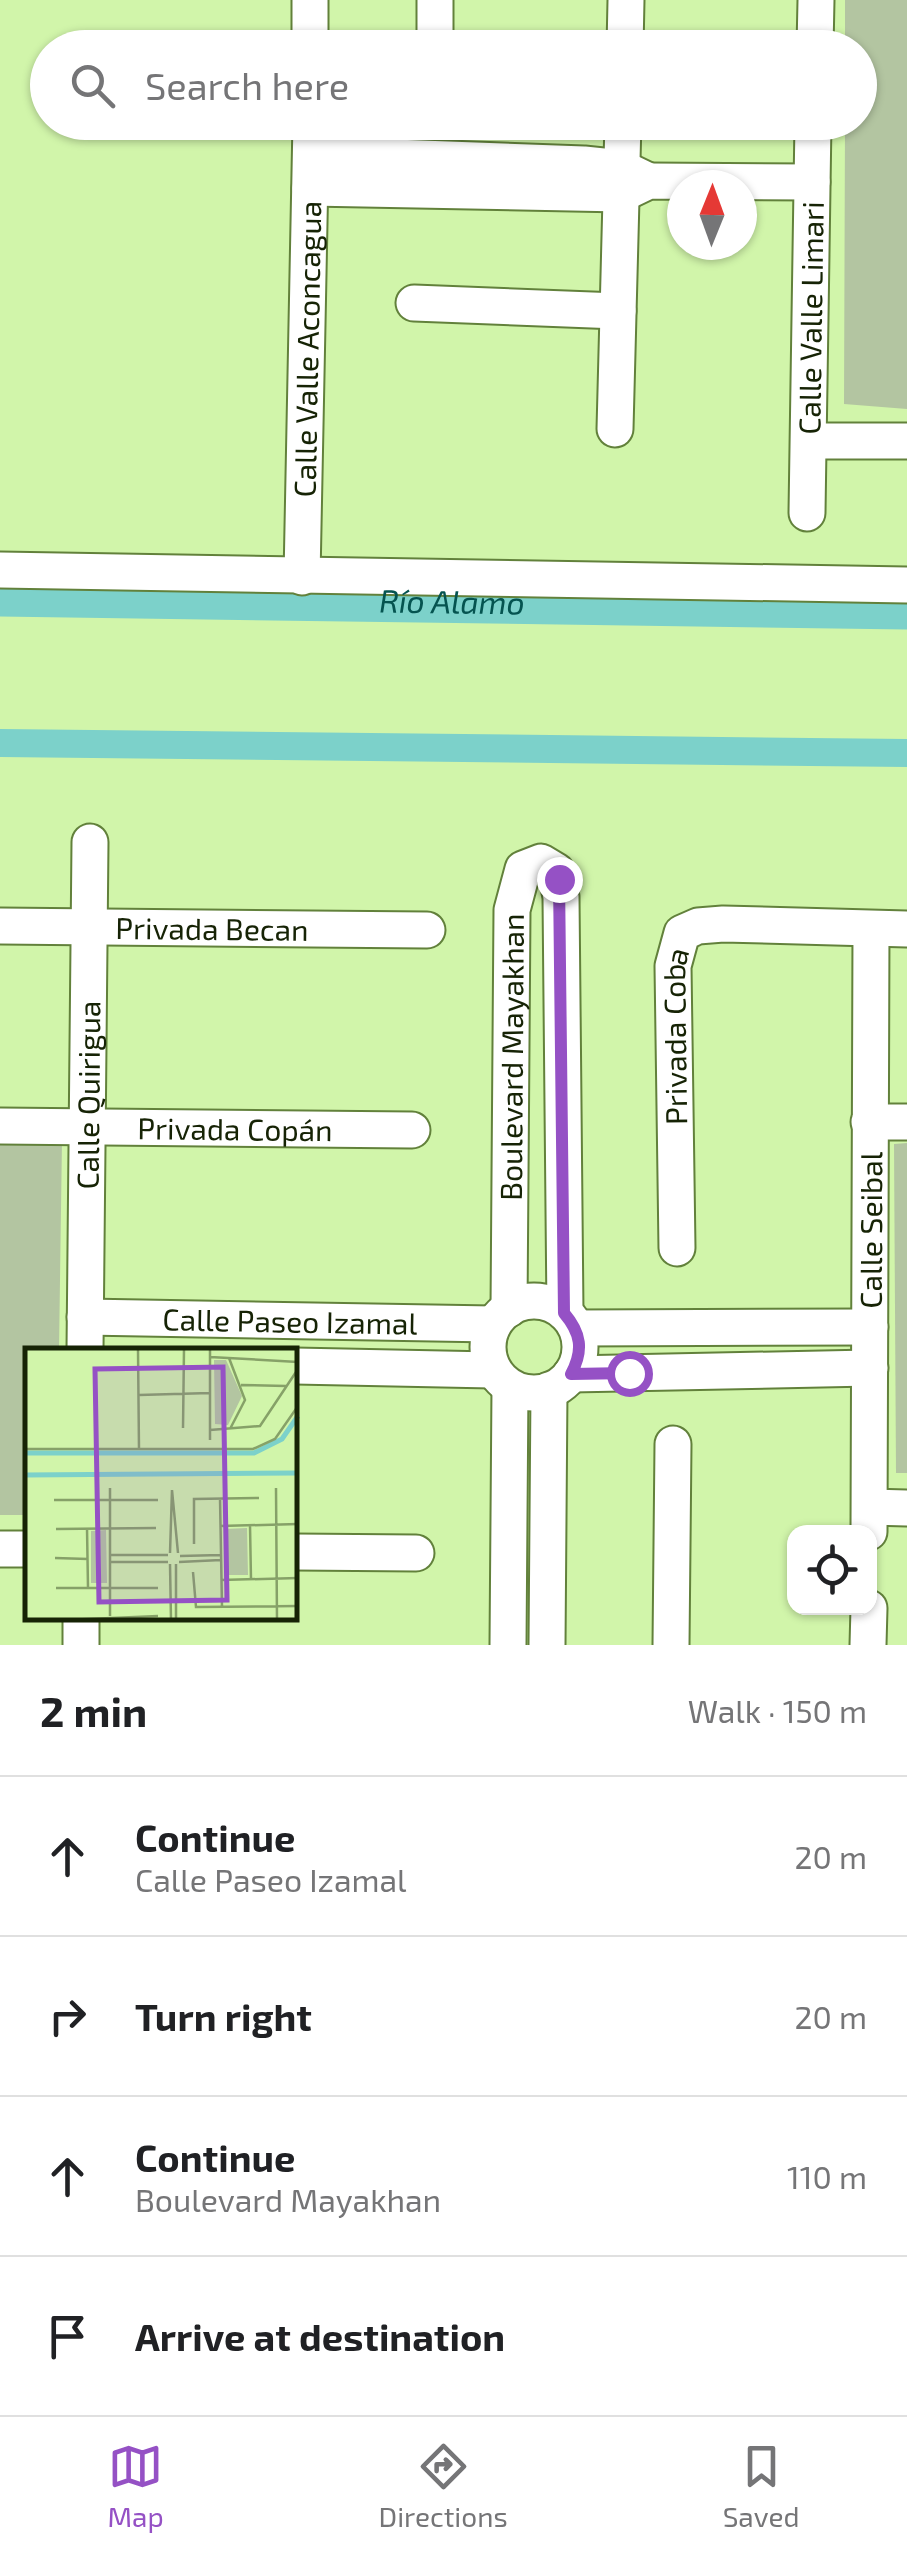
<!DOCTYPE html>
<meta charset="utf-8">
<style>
body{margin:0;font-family:"Exo 2",sans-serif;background:#f2f2f2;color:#202124}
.controls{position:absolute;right:30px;bottom:30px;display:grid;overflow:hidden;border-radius:20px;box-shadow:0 2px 8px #0004}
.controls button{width:90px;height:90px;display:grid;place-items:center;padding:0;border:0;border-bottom:2px solid #e0e0e0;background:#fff;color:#202124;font:50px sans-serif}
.compass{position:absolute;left:667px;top:170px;width:90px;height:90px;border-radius:50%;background:#fff;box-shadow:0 2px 8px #0004;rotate:1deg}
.stop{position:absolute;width:30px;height:30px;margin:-22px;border:8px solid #9551c5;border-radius:50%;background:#fff}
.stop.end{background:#9551c5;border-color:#fff;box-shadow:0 2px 10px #0008}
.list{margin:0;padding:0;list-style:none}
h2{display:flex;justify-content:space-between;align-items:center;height:130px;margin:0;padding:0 40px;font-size:42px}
h2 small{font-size:32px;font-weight:400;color:#757577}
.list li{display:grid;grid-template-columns:65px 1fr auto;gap:30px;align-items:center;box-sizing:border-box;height:160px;padding:0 40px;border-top:2px solid #e0e0e0}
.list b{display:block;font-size:38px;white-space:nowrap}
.list p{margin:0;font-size:32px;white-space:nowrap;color:#757577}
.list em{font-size:32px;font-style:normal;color:#757577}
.icon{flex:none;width:55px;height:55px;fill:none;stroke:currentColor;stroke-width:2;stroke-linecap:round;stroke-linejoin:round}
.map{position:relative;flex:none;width:907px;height:1645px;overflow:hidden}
.search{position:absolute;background:#fff;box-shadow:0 2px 8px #0004;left:30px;right:30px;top:30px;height:110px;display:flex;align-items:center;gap:25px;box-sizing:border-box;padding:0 35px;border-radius:55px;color:#757577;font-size:38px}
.sheet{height:770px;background:#fff}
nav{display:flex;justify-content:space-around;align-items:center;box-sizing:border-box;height:140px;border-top:2px solid #e0e0e0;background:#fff;font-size:28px;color:#757577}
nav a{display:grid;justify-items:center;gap:5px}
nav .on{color:#9551c5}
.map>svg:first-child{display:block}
.green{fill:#b3c5a1}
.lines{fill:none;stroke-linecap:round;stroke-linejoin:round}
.canal{stroke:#7cd1ca;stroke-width:28}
.river{stroke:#7cd1ca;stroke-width:45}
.minor-casing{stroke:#62813b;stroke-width:39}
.minor{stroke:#fff;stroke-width:35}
.route{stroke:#9551c5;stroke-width:12}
.labels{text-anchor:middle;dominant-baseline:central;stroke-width:9;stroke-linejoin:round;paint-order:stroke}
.street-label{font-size:30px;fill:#162305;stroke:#d1f5aa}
.water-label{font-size:32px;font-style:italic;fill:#055450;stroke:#d1f5aa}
.inset-river{fill:none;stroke:#7cd1ca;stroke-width:5}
.inset-road{fill:none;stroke:#86a168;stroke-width:2.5}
.view{fill:#9551c5;fill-opacity:0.15;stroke:#9551c5;stroke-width:5}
.inset-edge{fill:none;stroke:#162305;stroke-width:5}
</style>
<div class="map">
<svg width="907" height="1645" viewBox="0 0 907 1645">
<rect width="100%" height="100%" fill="#d1f5aa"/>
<g class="green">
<polygon points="845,0 907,0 907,409 844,404 845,123 860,122 860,48 845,47"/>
<polygon points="62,1140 59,1350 28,1350 27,1515 0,1515 0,1141"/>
<polygon points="907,1143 907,1473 896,1473 894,1144"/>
</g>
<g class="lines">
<polyline class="canal" points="0,743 907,753"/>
<path class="river" id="s1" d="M0 594 907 607"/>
<defs>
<g id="minor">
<polyline points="310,0 310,48"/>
<polyline points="435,46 435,0"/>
<polyline points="625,48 626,0"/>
<polyline points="815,48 816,0"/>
<polyline points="311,154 584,164 622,168 649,181"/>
<polyline points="310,188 622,194 649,181 812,182"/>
<polyline points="414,303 618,311"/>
<polyline points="615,429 623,122"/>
<polyline points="809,441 907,441"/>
<path id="s2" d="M807 513 813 122"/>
<polyline points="0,570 907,585"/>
<path id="s3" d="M302 577 311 122"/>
<path id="s4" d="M0 926 427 930"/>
<polyline points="869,1122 907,1122"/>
<path id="s5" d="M0 1126 412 1130"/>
<path id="s6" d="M677 1248 673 966 682 933 698 926 723 924 907 929"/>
<circle cx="534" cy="1347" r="46"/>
<path id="s7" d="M509 1309 512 910 523 869 541 862 556 871 561 897 565 1313"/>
<path id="s8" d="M85 1317 493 1324"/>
<polyline points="577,1328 870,1327"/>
<path id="s9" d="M85 1350 90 842"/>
<polyline points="295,1366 492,1370"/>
<polyline points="571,1374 870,1368"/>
<polyline points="870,1507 907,1508"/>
<path id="s10" d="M869 1532 871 929"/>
<polyline points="0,1549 28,1549"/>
<polyline points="295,1552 416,1553"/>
<polyline points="81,1645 81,1618"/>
<polyline points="508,1645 510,1387"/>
<polyline points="547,1645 549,1390"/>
<polyline points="671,1645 673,1444"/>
<polyline points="868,1645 869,1608"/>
</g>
</defs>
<use href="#minor" class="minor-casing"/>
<use href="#minor" class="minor"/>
</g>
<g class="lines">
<path class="route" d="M559 879 564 1313C581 1333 584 1350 571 1374L629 1373"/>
</g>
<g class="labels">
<g class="street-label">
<text stroke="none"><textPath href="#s2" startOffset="195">Calle Valle Limari</textPath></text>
<text stroke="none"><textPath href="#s3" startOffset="228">Calle Valle Aconcagua</textPath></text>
<text stroke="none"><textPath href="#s4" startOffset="212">Privada Becan</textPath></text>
<text stroke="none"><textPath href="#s6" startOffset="212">Privada Coba</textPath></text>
<text stroke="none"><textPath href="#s7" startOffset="252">Boulevard Mayakhan</textPath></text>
<text stroke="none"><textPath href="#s9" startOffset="255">Calle Quirigua</textPath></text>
<text stroke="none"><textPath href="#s5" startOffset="235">Privada Copán</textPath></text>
<text stroke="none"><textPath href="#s10" startOffset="302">Calle Seibal</textPath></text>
<text stroke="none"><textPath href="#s8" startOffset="205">Calle Paseo Izamal</textPath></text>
</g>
<g class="water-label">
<text stroke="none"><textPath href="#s1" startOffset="452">Río Alamo</textPath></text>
</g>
</g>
<g transform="translate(25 1348)">
<rect width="272" height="272" fill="#d1f5aa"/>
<path d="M189 12H201L217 48 203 77 190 76ZM222 180 223 227H200L199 181ZM81 182 82 235H66V183Z" fill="#b3c5a1"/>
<path class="inset-river" d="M0 105H229L257 91 273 68M0 127 273 125"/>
<path class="inset-road" d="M113 1 114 102M185 9 273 14M204 10 220 52 205 81M216 37 261 38M114 47 185 45M158 80 159 1M185 82 235 78 273 21M185 92V1M0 101H228L250 91 273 58M85 140V268M251 140 252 272M147 142 153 205M195 150 197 259M29 152H133M225 177 226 232M195 178 273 176M62 180 63 240M31 181 131 180M169 196V151L234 150M145 205 147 142M85 207H143M155 208 196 207M30 210 63 211M85 214H143M154 214 196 212M145 216 146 272M151 216V272M168 224 171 259 273 258M196 232 273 230M31 240H133M40 272 133 268"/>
<path class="view" d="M198 19 202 252 74 254 70 21Z"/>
<rect width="272" height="272" class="inset-edge"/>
</g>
</svg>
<div class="controls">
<button><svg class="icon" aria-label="locate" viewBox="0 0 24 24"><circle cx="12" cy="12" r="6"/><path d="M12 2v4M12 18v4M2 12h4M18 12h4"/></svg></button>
</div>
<svg class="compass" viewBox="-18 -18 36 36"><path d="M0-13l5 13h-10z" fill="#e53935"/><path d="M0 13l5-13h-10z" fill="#757577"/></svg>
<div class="stop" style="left:629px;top:1373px"></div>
<div class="stop end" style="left:559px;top:879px"></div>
<div class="search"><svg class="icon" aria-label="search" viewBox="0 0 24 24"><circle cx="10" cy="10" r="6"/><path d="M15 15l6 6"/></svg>Search here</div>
</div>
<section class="sheet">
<h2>2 min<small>Walk · 150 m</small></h2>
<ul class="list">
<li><svg class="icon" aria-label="ahead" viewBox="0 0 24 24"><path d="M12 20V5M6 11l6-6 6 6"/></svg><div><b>Continue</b><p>Calle Paseo Izamal</p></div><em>20 m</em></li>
<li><svg class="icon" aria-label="right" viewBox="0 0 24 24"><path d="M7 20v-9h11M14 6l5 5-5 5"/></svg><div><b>Turn right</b></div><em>20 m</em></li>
<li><svg class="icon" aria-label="ahead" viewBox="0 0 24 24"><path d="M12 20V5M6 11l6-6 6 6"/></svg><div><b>Continue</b><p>Boulevard Mayakhan</p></div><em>110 m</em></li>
<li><svg class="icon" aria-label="arrive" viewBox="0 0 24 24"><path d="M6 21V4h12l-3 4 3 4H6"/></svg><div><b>Arrive at destination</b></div></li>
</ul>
</section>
<nav>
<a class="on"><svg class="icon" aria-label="map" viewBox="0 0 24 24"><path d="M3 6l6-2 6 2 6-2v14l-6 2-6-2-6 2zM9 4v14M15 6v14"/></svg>Map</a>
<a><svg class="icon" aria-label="directions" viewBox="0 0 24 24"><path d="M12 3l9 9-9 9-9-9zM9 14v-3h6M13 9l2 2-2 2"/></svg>Directions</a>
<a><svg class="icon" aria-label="saved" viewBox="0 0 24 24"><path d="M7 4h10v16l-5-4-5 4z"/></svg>Saved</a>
</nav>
